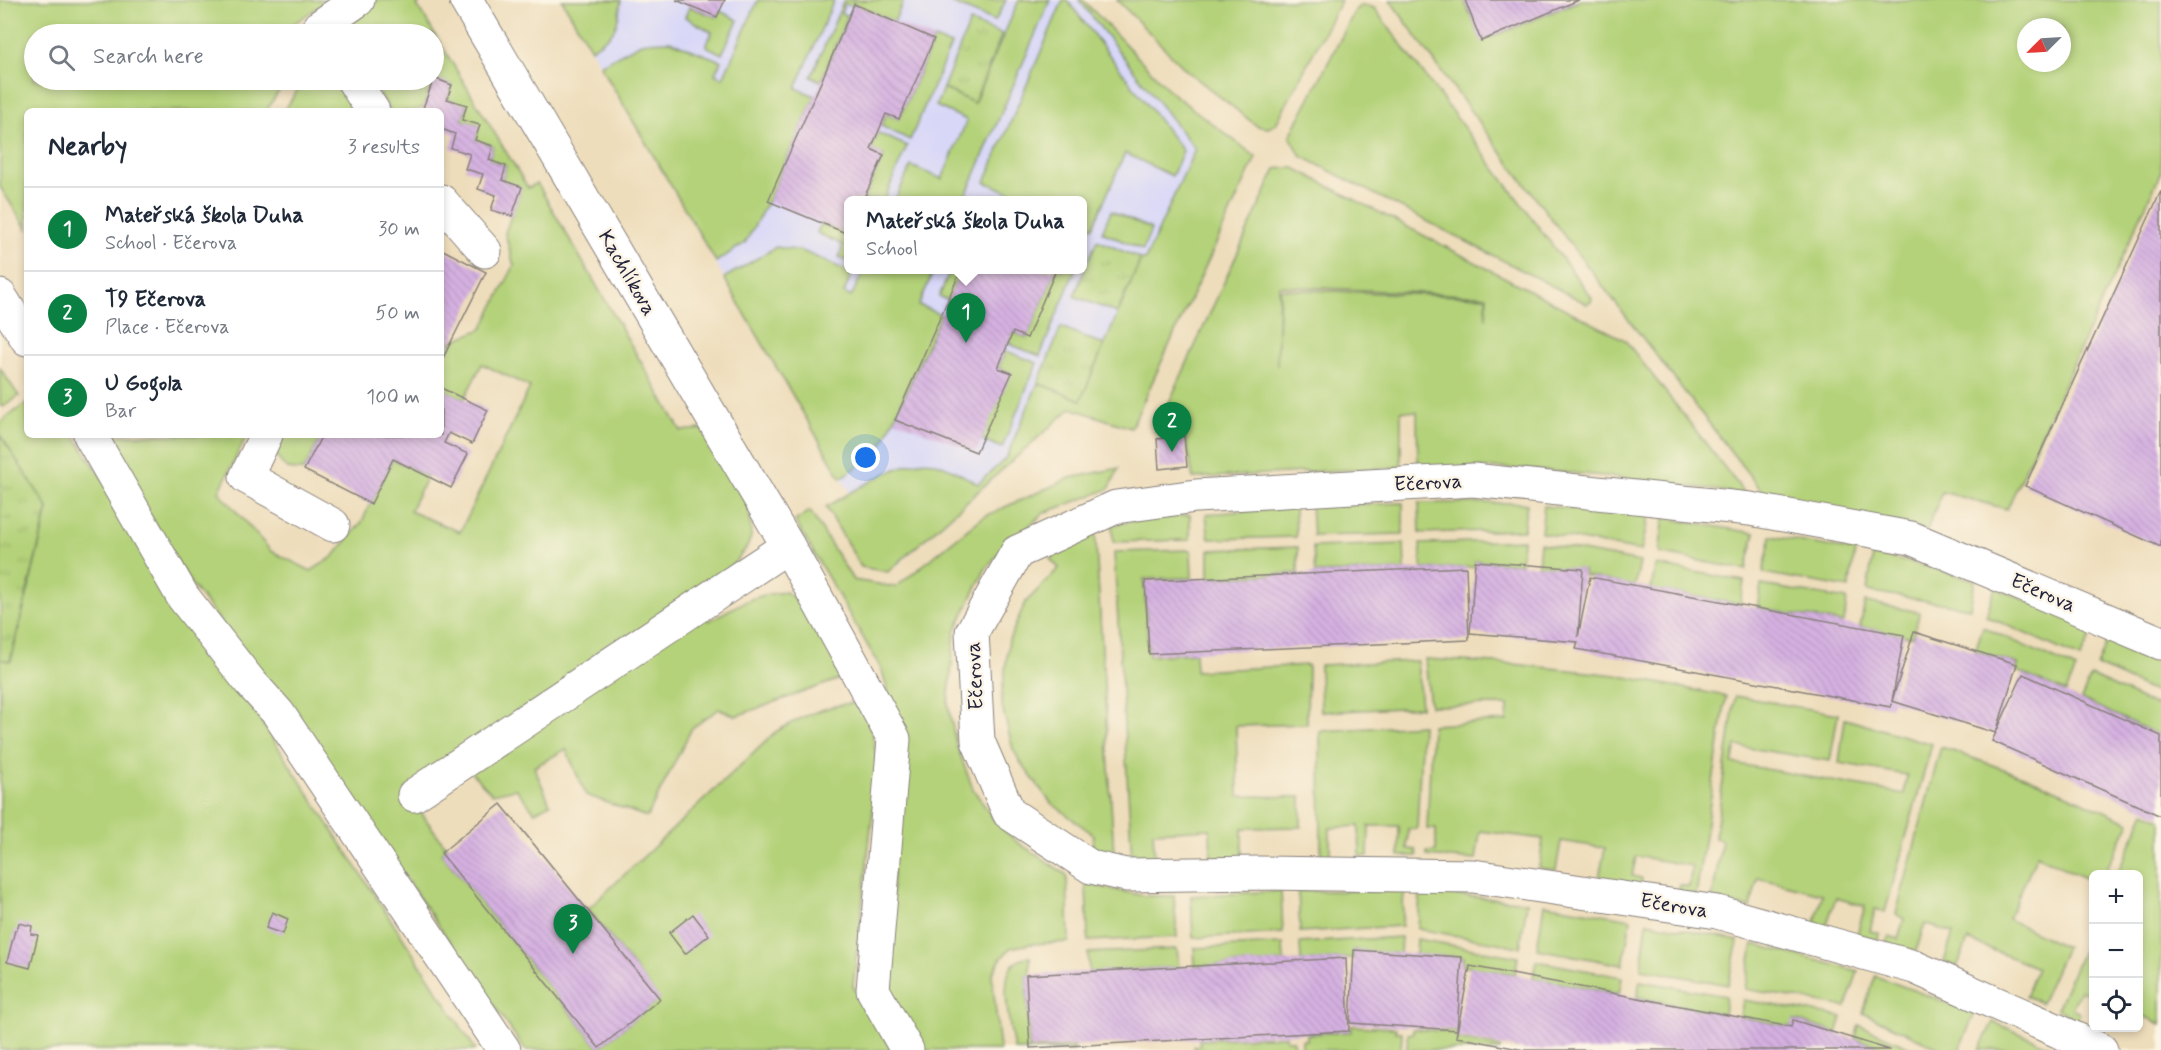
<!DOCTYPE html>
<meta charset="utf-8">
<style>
body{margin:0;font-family:Mynerve,sans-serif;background:#f6f6f7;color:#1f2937}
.controls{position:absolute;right:18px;bottom:18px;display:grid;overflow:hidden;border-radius:9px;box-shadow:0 3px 9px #0003}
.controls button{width:54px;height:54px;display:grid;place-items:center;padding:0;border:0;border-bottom:2px solid #e0e1e3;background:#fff;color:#1f2937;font:30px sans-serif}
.compass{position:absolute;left:2017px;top:18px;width:54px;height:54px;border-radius:50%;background:#fff;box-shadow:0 3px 9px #0003;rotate:246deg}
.you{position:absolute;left:866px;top:458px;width:21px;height:21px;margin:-15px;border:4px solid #fff;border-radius:50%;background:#1a73e8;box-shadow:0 0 0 9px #1a73e833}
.badge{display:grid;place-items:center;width:39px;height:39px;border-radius:50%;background:#0b8043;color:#fff;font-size:20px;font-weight:700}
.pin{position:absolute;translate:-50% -50px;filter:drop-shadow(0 2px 3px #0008)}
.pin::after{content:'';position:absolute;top:32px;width:21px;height:18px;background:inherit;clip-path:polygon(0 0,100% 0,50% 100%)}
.popup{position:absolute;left:844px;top:196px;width:243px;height:78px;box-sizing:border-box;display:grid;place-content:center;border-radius:9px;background:#fff;filter:drop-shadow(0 2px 4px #0005);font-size:20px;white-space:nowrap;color:#747a83}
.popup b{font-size:22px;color:#1f2937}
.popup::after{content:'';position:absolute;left:50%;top:100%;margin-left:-12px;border:12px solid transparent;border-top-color:#fff}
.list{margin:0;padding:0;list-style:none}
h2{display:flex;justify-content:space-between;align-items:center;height:78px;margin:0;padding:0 24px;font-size:26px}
h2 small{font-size:20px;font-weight:400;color:#747a83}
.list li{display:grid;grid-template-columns:39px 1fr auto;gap:18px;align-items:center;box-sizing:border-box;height:84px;padding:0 24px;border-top:2px solid #e0e1e3}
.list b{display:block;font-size:22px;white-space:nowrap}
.list p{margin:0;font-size:20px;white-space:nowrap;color:#747a83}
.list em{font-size:20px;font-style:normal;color:#747a83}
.icon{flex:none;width:33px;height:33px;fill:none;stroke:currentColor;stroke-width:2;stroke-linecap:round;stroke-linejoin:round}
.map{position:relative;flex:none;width:2161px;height:1050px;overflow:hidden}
.search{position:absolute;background:#fff;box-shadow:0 3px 9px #0003;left:24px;top:24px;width:420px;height:66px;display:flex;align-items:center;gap:15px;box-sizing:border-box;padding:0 21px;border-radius:33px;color:#747a83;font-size:22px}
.panel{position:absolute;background:#fff;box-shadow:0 3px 9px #0003;left:24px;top:108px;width:420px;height:330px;border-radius:9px}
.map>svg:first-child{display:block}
.built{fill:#d8d7f8;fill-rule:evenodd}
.green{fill:#b4d279;stroke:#6b7a5a;stroke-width:1.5;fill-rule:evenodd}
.park{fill:url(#park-tufts);stroke:#6b7a5a;stroke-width:1.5}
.building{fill:url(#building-back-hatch)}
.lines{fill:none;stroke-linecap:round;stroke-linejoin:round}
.minor-casing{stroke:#88807b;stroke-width:35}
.minor{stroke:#fff;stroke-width:33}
.labels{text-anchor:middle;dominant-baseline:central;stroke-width:5;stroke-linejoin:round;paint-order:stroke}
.street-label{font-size:21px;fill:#22223b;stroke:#fcf5e5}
</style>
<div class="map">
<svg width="2161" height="1050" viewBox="0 0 2161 1050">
<defs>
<pattern id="park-tufts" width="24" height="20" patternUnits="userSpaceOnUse" patternTransform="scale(1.5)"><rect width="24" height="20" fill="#b4d279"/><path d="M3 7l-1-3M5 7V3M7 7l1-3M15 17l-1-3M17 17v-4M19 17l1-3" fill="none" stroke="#9ab46a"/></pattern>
<pattern id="building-back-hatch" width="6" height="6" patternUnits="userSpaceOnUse" patternTransform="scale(1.5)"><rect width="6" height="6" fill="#d5b1e1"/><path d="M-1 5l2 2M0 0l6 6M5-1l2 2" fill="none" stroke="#b798c2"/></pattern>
</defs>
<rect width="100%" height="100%" fill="#fcf5e5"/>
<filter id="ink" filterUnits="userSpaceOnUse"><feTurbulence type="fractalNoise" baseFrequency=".0167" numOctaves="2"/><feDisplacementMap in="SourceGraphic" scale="12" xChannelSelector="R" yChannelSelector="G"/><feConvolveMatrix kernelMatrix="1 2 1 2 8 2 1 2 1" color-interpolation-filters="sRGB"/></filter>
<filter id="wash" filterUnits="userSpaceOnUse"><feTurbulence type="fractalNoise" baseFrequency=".008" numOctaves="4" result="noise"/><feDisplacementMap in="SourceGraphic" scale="24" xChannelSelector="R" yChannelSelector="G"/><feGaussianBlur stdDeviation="1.35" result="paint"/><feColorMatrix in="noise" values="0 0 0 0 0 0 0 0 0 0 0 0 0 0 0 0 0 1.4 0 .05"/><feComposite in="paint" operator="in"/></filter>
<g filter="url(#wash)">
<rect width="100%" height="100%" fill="#edb"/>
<path class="built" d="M562 0H1083L1172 93 1256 157 1131 428 1071 408 894 568ZM849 200H1083V270H849Z"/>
<g class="green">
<polygon points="0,0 328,0 279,34 34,34 34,80 286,80 266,111 27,111 27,229 0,187"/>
<path d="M376 0H424L417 5 528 188 537 183 681 431 702 429 749 507 751 537 747 547 727 572 407 794 447 848 441 853 599 1048 659 999 588 909 777 731C799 718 827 705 854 703L866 713 873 736 878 766 853 986 893 1050H525L280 697 191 584 111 451V435H247L219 492 271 551 311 571 333 557 361 523 393 459 427 476 410 511 460 532 530 387 482 364 464 399 441 388V362L452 341 482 329 514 266 505 233 521 188 502 180 506 166 489 160 493 146 475 140 479 125 462 120 467 106 447 99 452 85 434 79V34H348V25L359 13Z"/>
<path d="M562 0H621C618 29 616 33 591 49Z"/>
<polygon points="758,0 834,0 796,88 815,96 768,201 745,243 716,262 600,65 643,42 670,41 721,61 715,74 723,78"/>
<polygon points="844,0 904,0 894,22 854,4 852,6 845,4 841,13 848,16 821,81 811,77"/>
<polygon points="944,0 1006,0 995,21"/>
<polygon points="1019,0 1050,0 964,200 895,200 911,166 942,179 967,120 936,106 943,88 974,103"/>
<polygon points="1063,0 1067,0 1183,151 1172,176 1125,153 1093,227 1083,223 1083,200 1029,200 985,182"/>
<path d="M1079 0H1083L1172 93 1256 157 1131 428 1071 408 888 572 861 567 826 507C849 494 907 456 932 462 947 465 964 476 978 484L1006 458 1038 383 1081 400 1141 259 1145 260 1195 149Z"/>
<polygon points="1117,0 1341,0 1276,124 1268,128 1257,126 1186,70"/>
<path d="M1390 0H1464L1482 41 1581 0H2161V172L2007 509 1942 492 1927 530 1768 499C1640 335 1511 170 1390 0ZM2026 27H2062V63H2026Z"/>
<polygon points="1363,5 1374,8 1592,298 1591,302 1587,304 1301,156 1290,136 1356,9"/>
<polygon points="689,7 717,17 720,11 738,20 722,54 706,46 712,32 685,17"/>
<polygon points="934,39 951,45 910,140 881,126 886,114 899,119"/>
<polygon points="304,80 343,80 357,111 284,111"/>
<polygon points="371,80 433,80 423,108 413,111 391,111"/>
<polygon points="878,133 907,146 884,200 863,200 884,156 871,149"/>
<path d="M1283 168H1294L1625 340 1746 495C1671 482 1595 474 1519 469 1485 467 1452 469 1418 468L1417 412 1401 411V467L1193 478 1184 427 1156 431 1276 169ZM1279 286 1487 296 1486 319V297L1280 289 1277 366Z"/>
<polygon points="1111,211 1151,229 1143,250 1102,232"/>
<polygon points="821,224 847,234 849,231 849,262 839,257 843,245 817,233"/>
<polygon points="776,247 802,251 852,273 844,293 851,297 864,270 934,270 919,305 941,315 879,452 841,478 724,278"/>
<polygon points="950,270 961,270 948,300 939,297"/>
<polygon points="1056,270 1075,270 1040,356 1009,344 1013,332 1027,338"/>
<polygon points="1006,351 1037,363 1002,448 981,439 1011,373 998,368"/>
<polygon points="0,368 19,396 3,407 0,406"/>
<polygon points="27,403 27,435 74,435 476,1050 0,1050 0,659 11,661 48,509 0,435 0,422"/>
<path d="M278 435H322L304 470C300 470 293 470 289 469 276 462 272 447 278 435Z"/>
<polygon points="1119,468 1109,489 1044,513 1000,552 986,568 955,631 948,704 956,744 973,789 995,821 1017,842 1067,875 1069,942 1030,944 1010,948 1000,960 992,975 1000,1050 918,1050 887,983 900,739 882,670 795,521 810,511 853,580 896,587 983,517 1070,478"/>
<polygon points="1403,503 1403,534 1313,536 1311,506"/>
<polygon points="1419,503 1518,503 1527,504 1523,530 1420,533"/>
<polygon points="1544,506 1649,515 1641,551 1541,533"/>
<polygon points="1295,507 1296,537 1209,539 1206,514"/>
<polygon points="1190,515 1190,540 1113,542 1112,525 1145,519"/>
<polygon points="1664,518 1755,533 1746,570 1659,553"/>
<polygon points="1095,528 1114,854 1097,849 1092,846 1094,835 1051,803 1021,763 1013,749 1001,702 1009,640 1025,603 1059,568 1050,559 1065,542"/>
<polygon points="1771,536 1855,551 1849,588 1763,573"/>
<polygon points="1523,540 1521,564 1475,561 1475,567 1422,569 1420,544"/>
<polygon points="1540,543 1640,562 1635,586 1585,576 1584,570 1538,566"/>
<polygon points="1404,544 1405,570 1315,573 1313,547"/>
<polygon points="1298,547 1298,573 1209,578 1209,550"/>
<polygon points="1191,550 1192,578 1144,579 1149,656 1195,653 1196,671 1308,665 1307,724 1236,726 1238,796 1301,797 1301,827 1242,828 1242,858 1211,858 1210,829 1153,832 1155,860 1132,860 1114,552"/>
<polygon points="1873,555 1909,562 1975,580 1970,608 1867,591"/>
<polygon points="1656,565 1744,581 1740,604 1651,589"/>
<polygon points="1761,585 1847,599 1844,623 1757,608"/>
<polygon points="1995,588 2095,628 2080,658 1986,616"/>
<path d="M786 592C814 611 828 642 845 670L837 680 736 716 719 709 692 728 647 817 586 795 566 749 534 767 550 804 535 812 516 789 492 794 468 769 701 609 709 621C738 605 753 594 786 592Z"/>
<polygon points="1865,602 1920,612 1912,637 1860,627"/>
<polygon points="1983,627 2076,669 2066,692 2017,671 2018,664 1975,651"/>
<polygon points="2110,634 2161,656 2161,695 2097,666"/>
<polygon points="1425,659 1513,664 1615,675 1726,696 1696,895 1678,892 1680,885 1689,887 1692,866 1636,856 1632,876 1641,878 1641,886 1599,878 1605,848 1561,841 1556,870 1539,868 1543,839 1480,831 1476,860 1427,856 1427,852 1436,851 1436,829 1427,829 1432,725 1507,721 1508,705 1430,706"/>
<polygon points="1417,661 1421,707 1321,712 1320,665"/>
<polygon points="2091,676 2161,708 2161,736 2081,699"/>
<polygon points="1735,696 1838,714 1830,761 1736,746 1732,763 1904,794 1907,775 1839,763 1845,719 1932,744 1885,912 1875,909 1870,931 1879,933 1878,940 1857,934 1865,906 1836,898 1826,926 1815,923 1822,894 1758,878 1750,908 1712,899 1722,840 1715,838"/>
<polygon points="1422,725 1417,829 1408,829 1407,849 1416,850 1417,856 1399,856 1399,826 1369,826 1368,856 1360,856 1359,826 1330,828 1330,856 1321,856 1320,731"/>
<polygon points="1941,747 2029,778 2130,822 2104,874 2094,874 2093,882 2037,855 2008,919 2066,947 2041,1003 2026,996 2037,968 1968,940 1957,967 1944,962 1953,933 1925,924 1916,951 1886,942 1889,936 1898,939 1904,919 1896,914"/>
<polygon points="2145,812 2161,819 2161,1024 2139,1014 2138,874 2117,874"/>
<polygon points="1086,884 1145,896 1174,896 1177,937 1088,941"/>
<polygon points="1281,891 1283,933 1193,938 1191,896"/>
<polygon points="1298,891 1404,891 1402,926 1300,932"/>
<polygon points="1420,892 1527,902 1520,947 1418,929"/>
<polygon points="1544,904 1631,919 1623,965 1537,949"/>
<polygon points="1647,922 1738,940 1728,985 1641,969"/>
<polygon points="2093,926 2093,996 2080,990 2072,1009 2080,1013 2078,1019 2057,1009"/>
<polygon points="1401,937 1400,954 1354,950 1353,958 1301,961 1300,943"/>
<polygon points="1417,939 1518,957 1515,974 1463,966 1463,957 1416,955"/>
<polygon points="1283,944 1284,962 1195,966 1194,948"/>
<polygon points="1753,944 1858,971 1846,1007 1745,989"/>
<polygon points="1177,949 1179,967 1089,972 1088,953"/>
<path d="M1027 957H1030V975L1026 976 1030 1050 1074 1047V1050H1014C1011 1030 998 979 1014 964 1017 961 1023 959 1027 957Z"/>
<polygon points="1536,961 1622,977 1619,994 1533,978"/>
<polygon points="1875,976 1975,1013 1959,1050 1943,1050 1863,1013"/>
<polygon points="1640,981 1726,996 1724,1014 1637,997"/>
<polygon points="1743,1000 1842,1017 1837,1033 1794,1020 1791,1027 1740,1017"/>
<polygon points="1993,1022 2059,1050 1979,1050"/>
<polygon points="1859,1025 1917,1050 1892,1050 1855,1039"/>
<polygon points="1351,1026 1396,1028 1395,1032 1402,1032 1401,1050 1302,1050 1302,1040 1307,1040 1307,1034 1351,1032"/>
<polygon points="1413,1029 1458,1032 1457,1039 1500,1047 1500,1050 1407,1050 1408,1034 1413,1033"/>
<polygon points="1286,1036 1287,1040 1293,1040 1294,1050 1195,1050 1194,1046 1200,1045 1199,1040"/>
</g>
<g class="park">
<polygon points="970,22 1002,34 974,103 943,88"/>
<polygon points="1097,240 1141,259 1117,313 1074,296"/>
<polygon points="1061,327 1104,345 1081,400 1038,383"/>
<polygon points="0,435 48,508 10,661 0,659"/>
</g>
<g id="blocks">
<g class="building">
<polygon points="676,0 725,0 717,17"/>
<polygon points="1465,0 1579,0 1481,41"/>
<polygon points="854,4 934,39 899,119 886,114 871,149 884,155 863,200 849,200 848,234 768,201 821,82"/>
<polygon points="434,78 452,85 447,99 467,105 462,120 480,125 475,140 493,146 489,160 506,166 502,180 522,187 512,216 491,210 496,195 478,189 483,174 465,169 470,154 451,148 455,134 441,129 441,111 423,108"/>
<polygon points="2161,191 2161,547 2025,486"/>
<polygon points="441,249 486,272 441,362"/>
<polygon points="961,270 1056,270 1027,338 1013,332 998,368 1012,373 976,452 895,420"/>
<polygon points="441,388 488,410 472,444 449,433 444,443 468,454 451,488 393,459 371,504 304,470 322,435 441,435"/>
<polygon points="1184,436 1187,466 1159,469 1157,439"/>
<polygon points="1475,561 1583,569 1578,637 1590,577 1904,635 1892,701 1914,632 2017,664 1996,733 1892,701 1891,707 1576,649 1578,642 1470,633"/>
<polygon points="1466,567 1469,640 1149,654 1145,581"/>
<polygon points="2023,674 2161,736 2161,816 1992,741"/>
<polygon points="501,804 660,999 599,1048 441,853"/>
<polygon points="272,912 288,919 283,934 266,928"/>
<polygon points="693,914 709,935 685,954 669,933"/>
<polygon points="19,923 32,926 31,934 38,935 30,968 7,962 15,930 17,930"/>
<polygon points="1354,950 1462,957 1457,1030 1350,1023"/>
<polygon points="1346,958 1349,1031 1030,1048 1026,975"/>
<polygon points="1470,966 1791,1027 1793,1020 1890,1050 1524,1050 1456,1037"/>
</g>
</g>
</g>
<g filter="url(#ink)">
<use href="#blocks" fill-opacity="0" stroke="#88807b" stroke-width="1.5"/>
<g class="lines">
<defs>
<g id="minor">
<polyline points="466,0 788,546 894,739 873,990 907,1050"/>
<polyline points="324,34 319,27 358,0"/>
<polyline points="353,80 373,111"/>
<polyline points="441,201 485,251"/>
<polyline points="0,296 27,339"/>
<polyline points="90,435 183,597 250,682 278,713 504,1050"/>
<polyline points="266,435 246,477 333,525"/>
<polyline points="414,795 788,546"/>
<polyline points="2101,1050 1914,967 1717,912 1473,876 1259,873 1126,875 1091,867 1009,813 978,741 972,632 1017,552 1116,507 1196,496 1473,480 1750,509 1911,538 2161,643"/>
</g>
</defs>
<use href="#minor" class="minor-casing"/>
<use href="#minor" class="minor"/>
</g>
</g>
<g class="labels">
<g class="street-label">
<text transform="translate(627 273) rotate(60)">Kachlíkova</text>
<text transform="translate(1428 483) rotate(-3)">Ečerova</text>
<text transform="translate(2043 593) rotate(23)">Ečerova</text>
<text transform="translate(975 676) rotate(-93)">Ečerova</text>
<text transform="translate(1674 906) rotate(9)">Ečerova</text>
</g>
</g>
</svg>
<div class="controls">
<button>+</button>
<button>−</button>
<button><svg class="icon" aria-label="locate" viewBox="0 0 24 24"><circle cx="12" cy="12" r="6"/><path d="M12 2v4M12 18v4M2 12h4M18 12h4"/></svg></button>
</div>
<svg class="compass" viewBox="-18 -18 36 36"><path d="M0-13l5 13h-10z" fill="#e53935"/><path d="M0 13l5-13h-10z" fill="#747a83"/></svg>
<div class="you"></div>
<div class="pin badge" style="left:966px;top:343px">1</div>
<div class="popup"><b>Mateřská škola Duha</b>School</div>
<div class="pin badge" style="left:1172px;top:452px">2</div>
<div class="pin badge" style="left:573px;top:954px">3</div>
<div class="search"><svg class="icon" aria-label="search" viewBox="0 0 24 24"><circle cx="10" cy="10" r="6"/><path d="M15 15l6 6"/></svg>Search here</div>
<section class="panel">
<h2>Nearby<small>3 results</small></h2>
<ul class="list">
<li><span class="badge">1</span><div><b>Mateřská škola Duha</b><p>School · Ečerova</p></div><em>30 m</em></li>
<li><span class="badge">2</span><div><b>T9 Ečerova</b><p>Place · Ečerova</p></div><em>50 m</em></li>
<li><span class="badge">3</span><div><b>U Gogola</b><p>Bar</p></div><em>100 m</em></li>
</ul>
</section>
</div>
